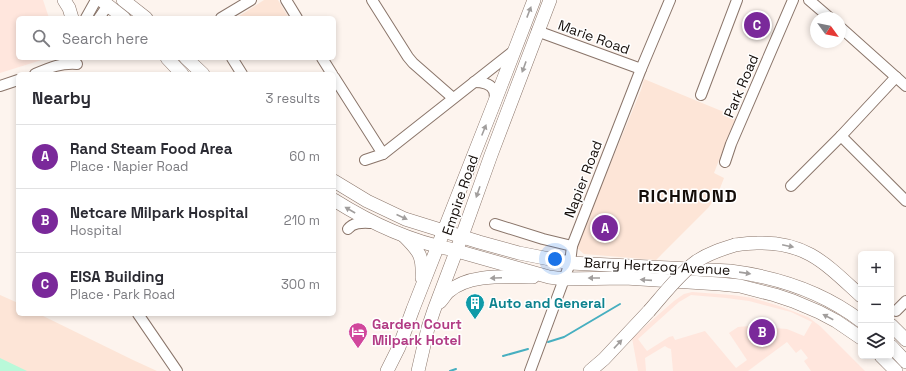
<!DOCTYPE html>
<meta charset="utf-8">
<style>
body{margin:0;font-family:"Space Grotesk",sans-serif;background:#f7f7f7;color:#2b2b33}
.controls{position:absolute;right:12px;bottom:12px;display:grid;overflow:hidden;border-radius:6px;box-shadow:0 2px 6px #0003}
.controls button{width:36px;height:36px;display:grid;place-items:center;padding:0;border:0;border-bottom:1px solid #e1e1e2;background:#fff;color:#2b2b33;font:20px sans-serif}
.compass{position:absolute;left:810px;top:12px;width:36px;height:36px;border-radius:50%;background:#fff;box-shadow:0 2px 6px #0003;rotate:123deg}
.you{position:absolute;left:555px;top:259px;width:14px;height:14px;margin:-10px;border:3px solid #fff;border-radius:50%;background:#1a73e8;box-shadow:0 0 0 6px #1a73e833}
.badge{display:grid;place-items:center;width:26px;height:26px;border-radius:50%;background:#7a299a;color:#fff;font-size:13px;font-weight:700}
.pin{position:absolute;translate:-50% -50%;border:2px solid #fff;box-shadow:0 1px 4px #0006}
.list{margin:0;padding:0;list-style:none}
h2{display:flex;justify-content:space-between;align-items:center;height:52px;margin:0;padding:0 16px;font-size:17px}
h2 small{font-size:13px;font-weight:400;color:#7c7c81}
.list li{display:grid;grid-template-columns:26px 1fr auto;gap:12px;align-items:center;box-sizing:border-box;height:64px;padding:0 16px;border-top:1px solid #e1e1e2}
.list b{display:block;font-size:15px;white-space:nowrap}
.list p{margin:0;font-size:13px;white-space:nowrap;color:#7c7c81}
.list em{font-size:13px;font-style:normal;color:#7c7c81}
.icon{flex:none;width:22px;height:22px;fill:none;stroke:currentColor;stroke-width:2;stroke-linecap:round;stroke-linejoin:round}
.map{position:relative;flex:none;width:906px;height:371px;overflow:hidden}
.search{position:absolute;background:#fff;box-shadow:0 2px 6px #0003;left:16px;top:16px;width:320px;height:44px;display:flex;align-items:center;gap:10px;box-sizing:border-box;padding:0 14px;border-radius:6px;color:#7c7c81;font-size:15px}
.panel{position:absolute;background:#fff;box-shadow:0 2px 6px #0003;left:16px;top:72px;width:320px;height:244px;border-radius:6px}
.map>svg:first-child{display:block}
.built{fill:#fde5d7}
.industrial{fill:#ffe6dd;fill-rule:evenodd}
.green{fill:#b9f9d9}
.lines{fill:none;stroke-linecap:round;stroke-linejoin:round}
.stream{stroke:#47afc0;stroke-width:2}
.minor-casing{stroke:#8a756a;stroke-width:12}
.major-casing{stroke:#8a756a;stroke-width:14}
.minor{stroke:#fff;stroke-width:10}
.major{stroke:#fff;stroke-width:13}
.major-bridge-casing{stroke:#8a756a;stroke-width:14;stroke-linecap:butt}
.major-bridge{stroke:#fff;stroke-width:13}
.oneway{fill:#a19e9d}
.labels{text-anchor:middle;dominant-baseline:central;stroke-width:3;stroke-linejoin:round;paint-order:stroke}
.street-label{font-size:14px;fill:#140d09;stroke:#fff}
.culture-label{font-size:14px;font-weight:bold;fill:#0d838f;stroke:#fff;text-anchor:start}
.hotel-label{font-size:14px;font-weight:bold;fill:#b23c85;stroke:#fff;text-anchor:start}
.district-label{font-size:18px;font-weight:bold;letter-spacing:1px;fill:#140d09;stroke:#fff}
</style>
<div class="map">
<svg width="906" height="371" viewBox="0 0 906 371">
<rect width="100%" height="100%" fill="#fdf4ee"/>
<g class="built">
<polygon points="264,0 278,0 289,18 236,18"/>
<polygon points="644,79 736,117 714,173 724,178 717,196 708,208 656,260 584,254 577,248 578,242 641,90"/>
<polygon points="0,295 18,303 18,314 39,314 133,360 157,371 0,371"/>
</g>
<g class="industrial">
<polygon points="0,0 43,0 49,18 18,18 18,58 48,58 0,73"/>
<path d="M692 292 732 295 753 298 779 306 808 317 820 326 865 371H811L804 361 808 358 801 349 796 353 787 342 748 371H673L671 349 668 348 665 346 645 358 646 371H638L632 338 674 301 684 294ZM691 295 726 298 749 301 791 312 812 322 804 336 787 329 749 326 738 327 729 333 747 360 736 368 705 331 675 340 673 336 669 337 647 351 638 339 679 302Z"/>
</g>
<polygon class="green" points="0,358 27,371 0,371"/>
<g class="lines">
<g class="stream">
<polyline points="548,342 564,337 620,304"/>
<polyline points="503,356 528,349"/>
<polyline points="450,371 456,369"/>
</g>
<defs>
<g id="minor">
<polyline points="286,0 297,18"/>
<polyline points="372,0 408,57 413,63 453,98"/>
<polyline points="809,0 830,18"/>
<polyline points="86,18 96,0"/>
<polyline points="99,18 108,5"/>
<polyline points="221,18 251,0"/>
<polyline points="840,27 906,86"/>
<polyline points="537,31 641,69"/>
<polyline points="232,58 242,74"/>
<polyline points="322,58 332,74"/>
<path d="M35 74C51 67 60 63 77 64"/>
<polyline points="334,77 383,154"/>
<path d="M474 82C481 82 491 83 494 91 495 94 495 98 495 101"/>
<polyline points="0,86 18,80"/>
<polyline points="701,95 737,0"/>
<polyline points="841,136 906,201"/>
<polyline points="365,160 383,154 515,50"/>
<polyline points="725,162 731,144 793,0"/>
<polyline points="791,186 841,136 896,77"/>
<polyline points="495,224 543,239 572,246"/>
<path d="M348 229C354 221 365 223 374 223"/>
<polyline points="896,311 906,301"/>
<polyline points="138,314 177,371"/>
<polyline points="530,371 570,263 572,246 641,69 670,0"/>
</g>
<g id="major">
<polyline points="64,0 69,8 72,18"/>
<polyline points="101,0 124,18"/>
<polyline points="123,0 146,18"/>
<polyline points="167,58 182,74"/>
<polyline points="186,58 203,74"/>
<path d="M334 181 367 201 405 219 479 242 519 253 570 263 730 271C777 277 823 292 861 321"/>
<path d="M334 200C369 222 409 241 450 249L549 277 564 279 625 278 720 284 740 286 775 295 793 301 819 312 836 321 861 338"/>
<path d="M404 236C420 252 423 256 422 278"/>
<path d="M735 245C742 244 749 243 757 243 806 241 827 265 861 296"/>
<path d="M440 302C443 299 445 295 448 292 469 273 507 277 533 277"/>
<polyline points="891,325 906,340"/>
<polyline points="891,346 906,362"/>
<polyline points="881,356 896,371"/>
<polyline points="387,371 399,347 413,309 495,101 534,0"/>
<polyline points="418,371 428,328 434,310 462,236 491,155 550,0"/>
<polyline points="590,371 604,359 649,311"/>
</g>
</defs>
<use href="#minor" class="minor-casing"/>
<use href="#major" class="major-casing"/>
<use href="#minor" class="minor"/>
<use href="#major" class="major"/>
<defs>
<path id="major-bridge" d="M649 311C664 294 679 274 697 261 709 253 722 249 735 245"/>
</defs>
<use href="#major-bridge" class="major-bridge-casing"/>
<use href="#major-bridge" class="major-bridge"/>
</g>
<defs><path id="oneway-solid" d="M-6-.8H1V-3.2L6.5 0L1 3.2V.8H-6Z"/></defs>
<g class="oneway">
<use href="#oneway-solid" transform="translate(529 12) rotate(-69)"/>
<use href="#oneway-solid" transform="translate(524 67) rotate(110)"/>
<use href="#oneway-solid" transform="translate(484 130) rotate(-68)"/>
<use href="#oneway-solid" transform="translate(478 192) rotate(109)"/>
<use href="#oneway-solid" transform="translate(350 210) rotate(-150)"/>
<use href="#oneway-solid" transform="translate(402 217) rotate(24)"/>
<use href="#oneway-solid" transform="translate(788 246) rotate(12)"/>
<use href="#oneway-solid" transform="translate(745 273) rotate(8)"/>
<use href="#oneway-solid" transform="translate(496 278) rotate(177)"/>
<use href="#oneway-solid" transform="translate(594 278) rotate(180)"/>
<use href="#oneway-solid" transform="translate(646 280) rotate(-176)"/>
<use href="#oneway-solid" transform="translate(828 317) rotate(-152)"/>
<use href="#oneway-solid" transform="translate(618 344) rotate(-47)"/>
</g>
<defs>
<symbol id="building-pin" viewBox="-11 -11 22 30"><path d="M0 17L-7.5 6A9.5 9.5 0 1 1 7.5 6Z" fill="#0f9aa8" stroke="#fff"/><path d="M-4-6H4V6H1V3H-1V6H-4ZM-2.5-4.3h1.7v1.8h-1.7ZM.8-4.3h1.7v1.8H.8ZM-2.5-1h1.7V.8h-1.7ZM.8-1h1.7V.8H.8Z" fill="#fff"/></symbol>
<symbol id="hotel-pin" viewBox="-11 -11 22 30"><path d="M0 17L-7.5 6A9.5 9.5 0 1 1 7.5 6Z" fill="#d1479c" stroke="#fff"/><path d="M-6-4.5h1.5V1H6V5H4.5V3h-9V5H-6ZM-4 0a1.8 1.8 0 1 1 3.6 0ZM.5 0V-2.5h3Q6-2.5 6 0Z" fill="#fff"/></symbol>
</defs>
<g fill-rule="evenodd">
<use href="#building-pin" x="464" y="292" width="22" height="30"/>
<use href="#hotel-pin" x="347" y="321" width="22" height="30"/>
</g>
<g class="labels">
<g class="street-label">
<text transform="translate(594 37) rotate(20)">Marie Road</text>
<text transform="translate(741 86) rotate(-67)">Park Road</text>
<text transform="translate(583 179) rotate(-69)">Napier Road</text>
<text transform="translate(460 195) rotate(-71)">Empire Road</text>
<text transform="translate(657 266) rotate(3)">Barry Hertzog Avenue</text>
</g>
<g class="culture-label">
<text x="489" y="303">Auto and General</text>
</g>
<g class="hotel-label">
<text x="372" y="324">Garden Court<tspan x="372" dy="16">Milpark Hotel</tspan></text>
</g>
<g class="district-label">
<text x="688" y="195">RICHMOND</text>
</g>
</g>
</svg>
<div class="controls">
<button>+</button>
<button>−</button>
<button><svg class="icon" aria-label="layers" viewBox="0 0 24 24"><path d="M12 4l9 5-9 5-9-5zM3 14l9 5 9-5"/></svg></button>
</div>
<svg class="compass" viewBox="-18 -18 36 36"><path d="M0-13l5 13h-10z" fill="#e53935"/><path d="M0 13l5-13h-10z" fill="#7c7c81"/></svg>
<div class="you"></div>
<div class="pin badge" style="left:605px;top:228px">A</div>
<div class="pin badge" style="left:762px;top:332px">B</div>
<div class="pin badge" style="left:757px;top:25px">C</div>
<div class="search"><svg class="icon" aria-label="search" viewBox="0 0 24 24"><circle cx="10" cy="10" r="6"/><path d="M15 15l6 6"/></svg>Search here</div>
<section class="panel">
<h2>Nearby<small>3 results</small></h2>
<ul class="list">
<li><span class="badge">A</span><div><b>Rand Steam Food Area</b><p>Place · Napier Road</p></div><em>60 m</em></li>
<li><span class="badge">B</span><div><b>Netcare Milpark Hospital</b><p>Hospital</p></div><em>210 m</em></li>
<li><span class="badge">C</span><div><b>EISA Building</b><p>Place · Park Road</p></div><em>300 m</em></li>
</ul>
</section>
</div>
